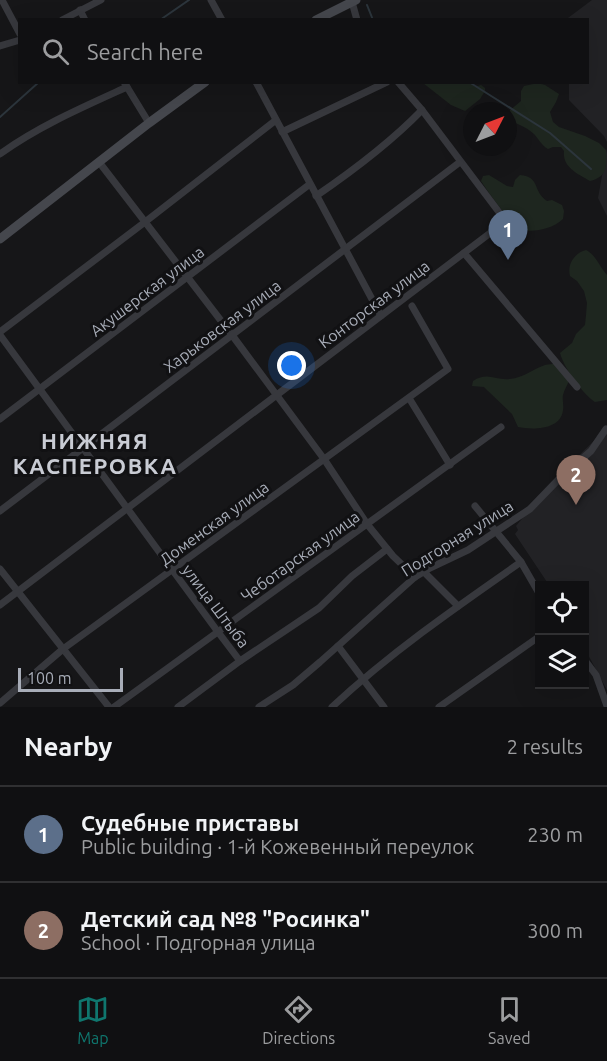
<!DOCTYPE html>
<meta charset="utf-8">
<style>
body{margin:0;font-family:Ubuntu,sans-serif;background:#1e1e20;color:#f1f3f6}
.controls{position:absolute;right:18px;bottom:18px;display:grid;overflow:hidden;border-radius:0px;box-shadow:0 6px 24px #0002}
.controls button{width:54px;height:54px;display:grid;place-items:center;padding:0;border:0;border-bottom:2px solid #303032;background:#101012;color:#f1f3f6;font:30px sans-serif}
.compass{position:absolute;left:463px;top:102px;width:54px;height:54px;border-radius:50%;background:#101012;box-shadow:0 6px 24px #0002;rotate:48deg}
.scale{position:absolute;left:18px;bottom:15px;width:105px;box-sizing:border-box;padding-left:6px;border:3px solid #a8adb8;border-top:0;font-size:16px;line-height:21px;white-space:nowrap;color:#a8adb8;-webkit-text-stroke:4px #111113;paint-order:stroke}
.you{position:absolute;left:292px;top:366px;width:21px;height:21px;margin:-15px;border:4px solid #fff;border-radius:50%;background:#1a73e8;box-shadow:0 0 0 9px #1a73e833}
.badge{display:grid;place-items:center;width:39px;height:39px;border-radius:50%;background:#0f766e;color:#fff;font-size:20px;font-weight:700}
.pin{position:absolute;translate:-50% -50px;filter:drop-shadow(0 2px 3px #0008)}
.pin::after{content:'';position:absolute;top:32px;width:21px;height:18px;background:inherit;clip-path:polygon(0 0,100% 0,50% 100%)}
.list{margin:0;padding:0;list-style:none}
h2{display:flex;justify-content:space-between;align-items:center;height:78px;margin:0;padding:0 24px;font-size:26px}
h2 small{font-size:20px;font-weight:400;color:#9c9d9f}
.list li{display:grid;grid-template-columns:39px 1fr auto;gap:18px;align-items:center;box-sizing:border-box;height:96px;padding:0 24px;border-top:2px solid #303032}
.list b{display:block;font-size:22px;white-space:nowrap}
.list p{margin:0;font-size:20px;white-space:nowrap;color:#9c9d9f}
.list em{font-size:20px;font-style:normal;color:#9c9d9f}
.icon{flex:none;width:33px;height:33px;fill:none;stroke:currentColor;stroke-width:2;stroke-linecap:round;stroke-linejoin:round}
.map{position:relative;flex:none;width:607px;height:707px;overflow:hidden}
.search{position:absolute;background:#101012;box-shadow:0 6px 24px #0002;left:18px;right:18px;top:18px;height:66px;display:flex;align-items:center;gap:15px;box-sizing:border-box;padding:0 21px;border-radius:0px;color:#9c9d9f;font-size:22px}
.sheet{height:270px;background:#101012}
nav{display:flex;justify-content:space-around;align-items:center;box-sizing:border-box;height:84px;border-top:2px solid #303032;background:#101012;font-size:16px;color:#9c9d9f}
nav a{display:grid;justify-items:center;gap:3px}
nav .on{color:#0f766e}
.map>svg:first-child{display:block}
.built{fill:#222225}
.green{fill:#1e261f}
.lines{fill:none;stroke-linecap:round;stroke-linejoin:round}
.stream{stroke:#2c353c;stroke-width:2}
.street{stroke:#37383d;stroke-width:7}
.secondary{stroke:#45474d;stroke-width:9}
.labels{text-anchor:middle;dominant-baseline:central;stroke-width:6;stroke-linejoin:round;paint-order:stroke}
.street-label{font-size:16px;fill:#a8adb8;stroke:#111113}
.district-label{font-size:22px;font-weight:bold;letter-spacing:1.5px;fill:#c9ccd4;stroke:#111113}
</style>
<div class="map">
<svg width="607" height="707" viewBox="0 0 607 707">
<rect width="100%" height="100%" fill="#161618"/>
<g class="built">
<polygon points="592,0 607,0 607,142 604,136 569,100 569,83 588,82 588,20 568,19 568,18"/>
<polygon points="607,148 607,216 598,198"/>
<polygon points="607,428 607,690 585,649 584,586 549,585 515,534 518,530 516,526 556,478"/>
</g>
<g class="green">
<polygon points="423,83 471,83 475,87 481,85 485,88 485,91 480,99 465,111 451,105"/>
<path d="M538 83 545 85 559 94 556 102 550 112 553 122 559 127 585 136 599 143 606 150C607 167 607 177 590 181 578 174 562 167 564 151L561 147H553L548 149C541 145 539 139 534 134 528 128 519 125 512 121L508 123V112L521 101V91L524 86Z"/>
<path d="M489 175 507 186 513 187 515 180 520 175C541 177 532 191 547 201L552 200 562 205 564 211 563 219C551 230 532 233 516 229L489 193 481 181 483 176Z"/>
<path d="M586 250C596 255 599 266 607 275V400L595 402C582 393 564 368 560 353L572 343 576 334 585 325 586 315 587 303 584 291 577 281 570 276C567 265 574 253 586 250Z"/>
<path d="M555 364 569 381C567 386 564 390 563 395 562 400 564 405 563 410 561 430 533 430 518 427L512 414 488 391 484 387 472 386 473 381C488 371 496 381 510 379 523 378 535 368 545 365 549 364 552 364 555 364Z"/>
</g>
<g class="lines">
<g class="stream">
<polyline points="367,5 373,20"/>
<polyline points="160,20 189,0"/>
<polyline points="469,82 550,133 591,169"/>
<polyline points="0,117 39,82"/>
</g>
<g class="street">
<polyline points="2,0 20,34"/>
<polyline points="211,0 222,20"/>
<polyline points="352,2 357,20"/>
<polyline points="80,10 85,20"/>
<polyline points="62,20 101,0"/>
<polyline points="0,46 20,40"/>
<polyline points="124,82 149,123"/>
<polyline points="256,82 381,316"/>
<polyline points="398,82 422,110 514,232"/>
<polyline points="282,132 387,82"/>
<path d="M0 154C39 126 83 107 127 87"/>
<polyline points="99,162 232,335 324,459 367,524 393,556 415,577"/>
<path d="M316 196C354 170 390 143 422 110"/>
<polyline points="464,253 577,387"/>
<polyline points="0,332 145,222 276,120"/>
<polyline points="0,335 218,632 240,661"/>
<polyline points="409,398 450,465"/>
<polyline points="0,419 310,184"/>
<polyline points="475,506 521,562 540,595"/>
<polyline points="0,511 460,162"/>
<polyline points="0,569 109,707"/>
<polyline points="424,572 458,606"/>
<polyline points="0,605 506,221"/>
<polyline points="338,646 384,707"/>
<polyline points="584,659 596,675 607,706"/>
<polyline points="0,703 63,649 448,369 412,306"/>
<polyline points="114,707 501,427"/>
<polyline points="178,707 240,661 319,608 352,576 387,549"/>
<polyline points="259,707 293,685 320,662 415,577 430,568 468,550 530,509 558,480 591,451 606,429"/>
<path d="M332 707C390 653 455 608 521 562"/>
<polyline points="439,707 540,636"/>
</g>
<g class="secondary">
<polyline points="316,20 356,0"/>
<polyline points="0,239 149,123 205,82"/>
</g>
</g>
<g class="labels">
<g class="street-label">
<text transform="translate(147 291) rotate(-37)">Акушерская улица</text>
<text transform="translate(374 304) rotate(-37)">Конторская улица</text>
<text transform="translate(222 326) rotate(-37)">Харьковская улица</text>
<text transform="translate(214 523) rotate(-36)">Доменская улица</text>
<text transform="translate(457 538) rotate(-32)">Подгорная улица</text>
<text transform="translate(300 556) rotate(-36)">Чеботарская улица</text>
<text transform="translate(216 606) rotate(53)">улица Штыба</text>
</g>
<g class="district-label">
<text x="95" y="440">НИЖНЯЯ<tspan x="95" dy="25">КАСПЕРОВКА</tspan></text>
</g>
</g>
</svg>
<div class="controls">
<button><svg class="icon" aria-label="locate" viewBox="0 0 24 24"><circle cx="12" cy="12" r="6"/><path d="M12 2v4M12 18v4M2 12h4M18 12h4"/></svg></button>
<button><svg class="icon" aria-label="layers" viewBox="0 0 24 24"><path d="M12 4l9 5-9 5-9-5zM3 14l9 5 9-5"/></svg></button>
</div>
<svg class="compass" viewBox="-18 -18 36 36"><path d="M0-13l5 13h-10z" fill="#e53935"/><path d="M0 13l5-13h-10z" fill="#9c9d9f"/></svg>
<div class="scale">100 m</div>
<div class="you"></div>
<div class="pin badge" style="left:508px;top:260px;background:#5c6f8a">1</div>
<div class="pin badge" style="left:576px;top:505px;background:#8d6e63">2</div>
<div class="search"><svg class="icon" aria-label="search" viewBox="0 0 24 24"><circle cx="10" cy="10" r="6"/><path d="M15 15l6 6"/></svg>Search here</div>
</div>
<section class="sheet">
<h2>Nearby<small>2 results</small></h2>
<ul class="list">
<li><span class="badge" style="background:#5c6f8a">1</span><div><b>Судебные приставы</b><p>Public building · 1-й Кожевенный переулок</p></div><em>230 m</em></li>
<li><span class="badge" style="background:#8d6e63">2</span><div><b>Детский сад №8 &quot;Росинка&quot;</b><p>School · Подгорная улица</p></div><em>300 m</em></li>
</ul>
</section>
<nav>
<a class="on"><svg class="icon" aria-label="map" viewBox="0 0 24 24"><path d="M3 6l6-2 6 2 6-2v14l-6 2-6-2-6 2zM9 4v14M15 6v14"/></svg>Map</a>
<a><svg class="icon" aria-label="directions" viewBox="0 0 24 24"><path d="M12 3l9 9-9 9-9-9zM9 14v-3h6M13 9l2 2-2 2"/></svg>Directions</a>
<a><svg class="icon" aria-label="saved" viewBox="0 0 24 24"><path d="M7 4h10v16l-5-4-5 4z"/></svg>Saved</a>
</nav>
